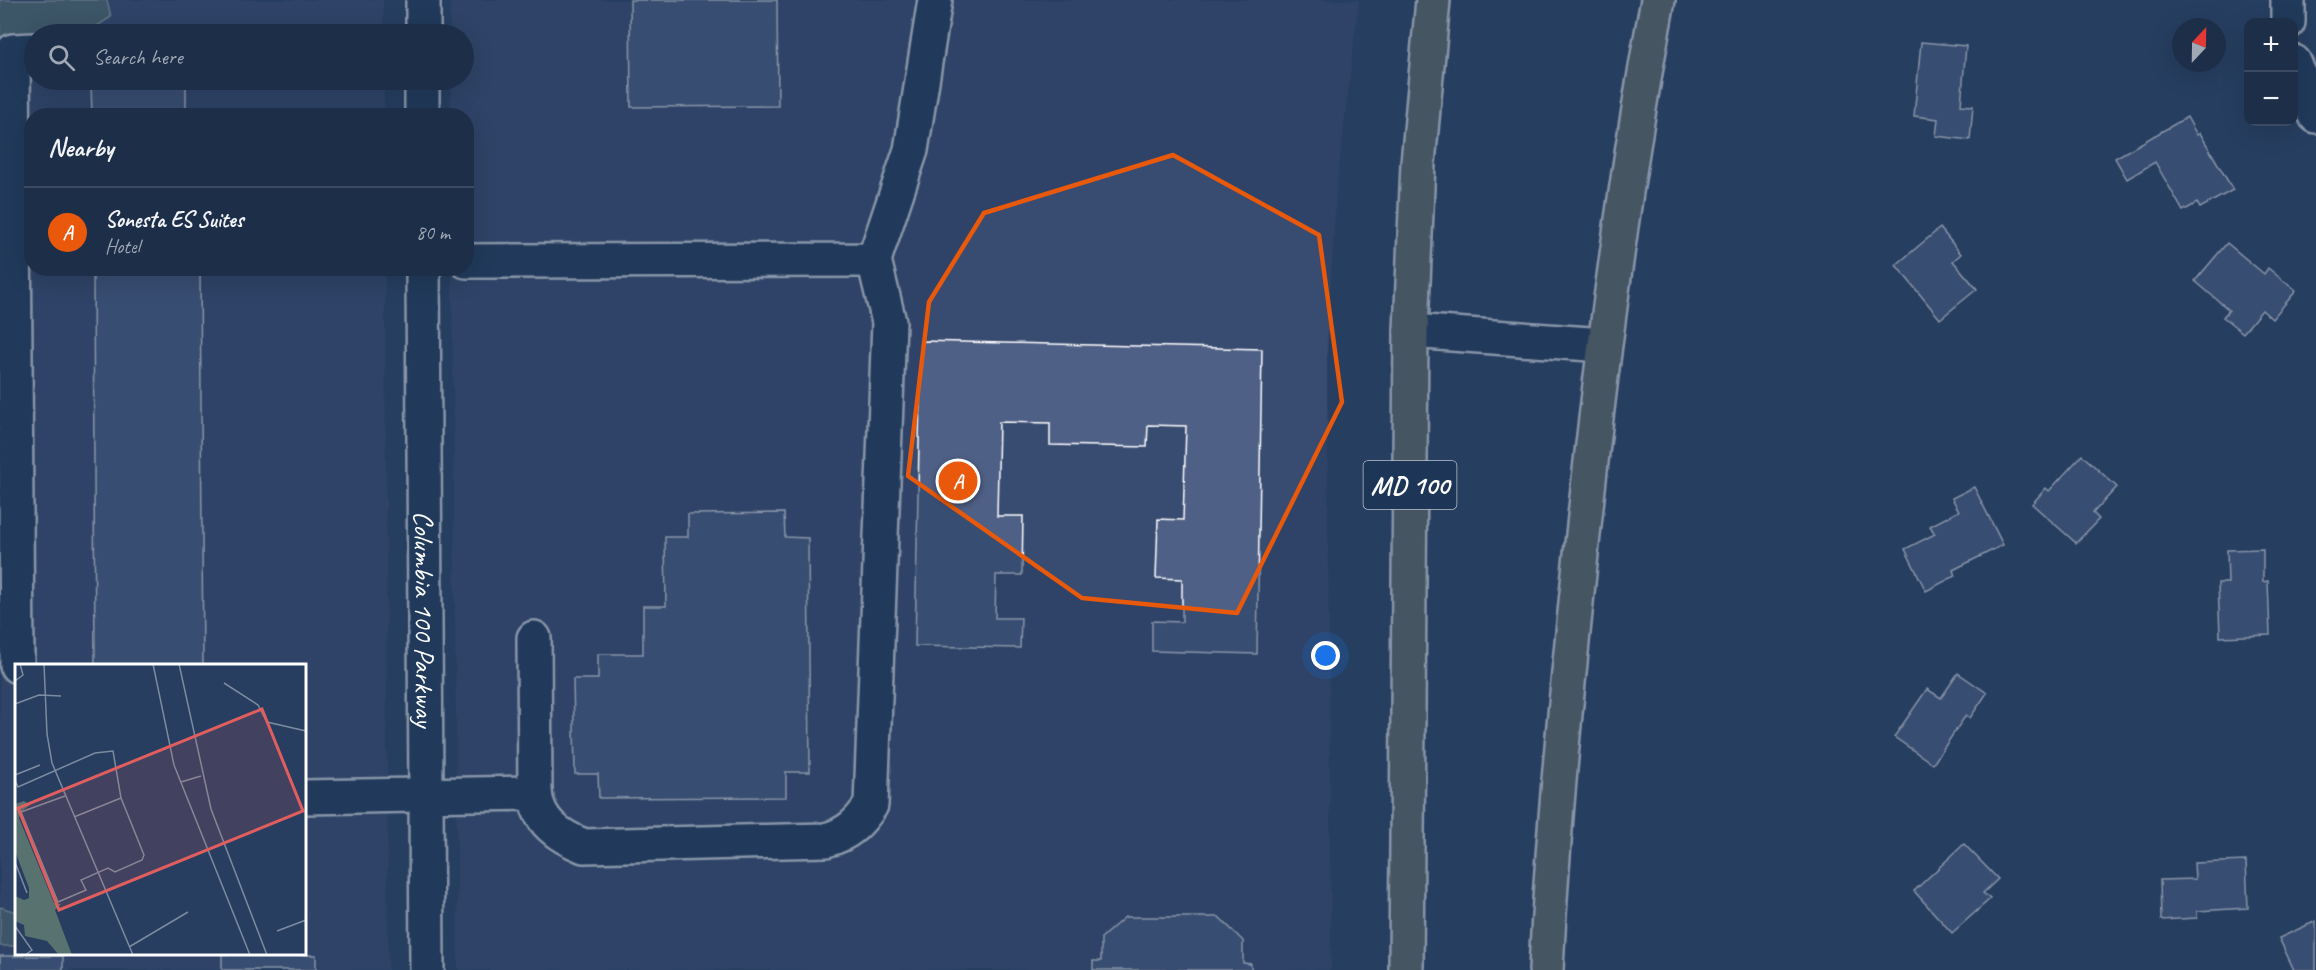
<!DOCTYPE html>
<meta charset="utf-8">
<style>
body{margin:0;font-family:Caveat,sans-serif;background:#253650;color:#f1f3f6}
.controls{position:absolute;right:18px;top:18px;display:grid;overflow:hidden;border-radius:12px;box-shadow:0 6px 24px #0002}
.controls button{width:54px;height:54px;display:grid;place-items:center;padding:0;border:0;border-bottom:2px solid #3b4a61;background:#1d2e49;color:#f1f3f6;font:30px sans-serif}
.compass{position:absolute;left:2172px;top:18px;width:54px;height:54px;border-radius:50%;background:#1d2e49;box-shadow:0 6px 24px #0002;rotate:22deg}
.you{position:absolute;left:1326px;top:656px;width:21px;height:21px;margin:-15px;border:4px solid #fff;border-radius:50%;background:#1a73e8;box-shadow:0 0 0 9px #1a73e833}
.badge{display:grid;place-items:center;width:39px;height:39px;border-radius:50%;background:#ea580c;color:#fff;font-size:20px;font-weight:700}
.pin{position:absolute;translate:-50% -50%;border:3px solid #fff;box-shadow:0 2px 6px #0006}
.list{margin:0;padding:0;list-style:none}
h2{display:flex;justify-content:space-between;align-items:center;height:78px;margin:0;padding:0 24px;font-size:26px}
h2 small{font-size:20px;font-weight:400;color:#a0a8b4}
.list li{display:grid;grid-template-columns:39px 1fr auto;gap:18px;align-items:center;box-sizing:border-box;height:90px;padding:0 24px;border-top:2px solid #3b4a61}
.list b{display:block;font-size:22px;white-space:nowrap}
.list p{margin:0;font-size:20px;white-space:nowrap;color:#a0a8b4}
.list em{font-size:20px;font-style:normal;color:#a0a8b4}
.icon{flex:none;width:33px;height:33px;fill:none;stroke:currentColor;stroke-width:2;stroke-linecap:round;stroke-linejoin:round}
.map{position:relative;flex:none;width:2316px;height:970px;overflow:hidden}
.search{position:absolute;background:#1d2e49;box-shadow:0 6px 24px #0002;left:24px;top:24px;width:450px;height:66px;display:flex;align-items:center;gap:15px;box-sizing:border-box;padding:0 21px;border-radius:33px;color:#a0a8b4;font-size:22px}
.panel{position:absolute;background:#1d2e49;box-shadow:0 6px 24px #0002;left:24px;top:108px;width:450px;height:168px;border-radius:24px}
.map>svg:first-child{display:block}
.built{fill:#374c6f;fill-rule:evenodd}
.green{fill:#58726f;stroke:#acb8b7;stroke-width:1.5}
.building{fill:#506087;stroke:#fff;stroke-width:1.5}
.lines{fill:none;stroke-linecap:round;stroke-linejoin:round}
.minor-casing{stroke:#fff;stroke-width:38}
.highway-casing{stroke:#fff;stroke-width:38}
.minor{stroke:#1d3557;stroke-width:33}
.highway{stroke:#6b7165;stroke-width:33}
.marked{fill:none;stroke:#e8590c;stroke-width:4.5;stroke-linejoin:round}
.labels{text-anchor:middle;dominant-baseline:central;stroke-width:4.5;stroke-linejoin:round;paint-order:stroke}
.shield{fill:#1d3557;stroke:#bbc2cd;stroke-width:1.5}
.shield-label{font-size:27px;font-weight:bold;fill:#fff}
.street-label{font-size:28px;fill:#fff;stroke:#1d3557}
.inset-road{fill:none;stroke:#7d8ba0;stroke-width:1.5}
.view{fill:#e05e5e;fill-opacity:0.15;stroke:#e05e5e;stroke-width:3}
.inset-edge{fill:none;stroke:#fff;stroke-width:3}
</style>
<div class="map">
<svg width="2316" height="970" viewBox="0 0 2316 970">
<rect width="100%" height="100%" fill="#273e61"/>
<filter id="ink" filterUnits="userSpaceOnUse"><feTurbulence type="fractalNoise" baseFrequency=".0167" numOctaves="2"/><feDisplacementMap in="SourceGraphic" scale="12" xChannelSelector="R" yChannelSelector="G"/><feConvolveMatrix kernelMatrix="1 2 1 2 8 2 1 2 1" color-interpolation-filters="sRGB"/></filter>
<g filter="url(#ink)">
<g class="built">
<path d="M0 0H383L384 34H34V80H384V115L32 116V268L385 269 388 970H0ZM16 666H304V954H16Z"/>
<polygon points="450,0 1359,0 1336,193 1327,349 1331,970 458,970 452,269 466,268 466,116 451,115 451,80 464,80 464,34 450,34"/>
</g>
<g class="green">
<path d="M0 0H107L111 17C103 22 92 30 83 33 60 38 18 28 0 41Z"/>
<polygon points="0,907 16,912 16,946 0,946"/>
</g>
<g class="building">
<polygon points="630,0 777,0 778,106 631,107"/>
<polygon points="1921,42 1966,46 1961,105 1973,106 1970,140 1936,136 1938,119 1914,116"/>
<polygon points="91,83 186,83 186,116 92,116"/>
<polygon points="2187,117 2197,135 2200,133 2233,190 2200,208 2197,203 2183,211 2155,162 2127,179 2115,158"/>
<polygon points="1940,228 1961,254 1953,261 1977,289 1940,319 1896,265"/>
<polygon points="2227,243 2264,274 2268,268 2296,291 2272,319 2262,310 2243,333 2223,317 2229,310 2195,281"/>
<polygon points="93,268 200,270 203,666 95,666"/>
<polygon points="921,341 1262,349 1257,654 1152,651 1152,621 1182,622 1182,579 1156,578 1158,519 1183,520 1186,426 1148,425 1147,447 1050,445 1050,423 999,422 997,516 1023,516 1022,575 996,575 995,618 1021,618 1020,648 915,646"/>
<polygon points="2082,455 2117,487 2093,513 2099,519 2076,543 2032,504 2046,488 2049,491"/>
<polygon points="1974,487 2003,545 1953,570 1955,576 1926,591 1905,549 1935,534 1930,526 1959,511 1952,498"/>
<polygon points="784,513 785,537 808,538 810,772 786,772 786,797 599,798 598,774 575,774 573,679 598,679 598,654 643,654 643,606 666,606 665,537 688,537 688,514"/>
<polygon points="2263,549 2263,582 2268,581 2270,635 2220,637 2218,583 2228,583 2227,550"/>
<polygon points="1958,673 1987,693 1970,718 1966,715 1933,764 1894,737 1927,689 1941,698"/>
<polygon points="1964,844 1998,879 1983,893 1990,899 1952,933 1914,891"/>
<polygon points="2246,861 2248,908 2197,911 2197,918 2161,920 2160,880 2195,879 2194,863"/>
<polygon points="1125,917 1219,917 1243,941 1243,963 1251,964 1251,970 1093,970 1093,961 1101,961 1101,938"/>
<polygon points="2316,921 2316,970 2294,970 2279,938"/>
<polygon points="222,954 316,955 316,970 222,970"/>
<rect x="0" y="956" width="63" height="14"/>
</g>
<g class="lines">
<defs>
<g id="minor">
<polyline points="2288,0 2288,22"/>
<polyline points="423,34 423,0"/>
<polyline points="2294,62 2316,116"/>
<polyline points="422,80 422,116"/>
<polyline points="466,261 874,260 911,150 935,0"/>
<path id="s1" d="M423 268 427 970"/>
<polyline points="1411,331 1604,345"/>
<polyline points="534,638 535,793"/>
<polyline points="17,666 13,51 34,50"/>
<path d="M304 797 535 793C538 822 559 836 584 846L826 840C848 834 859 823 871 805L889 322 874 260"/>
</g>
<g id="highway">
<polyline points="1406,970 1411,331 1418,163 1433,0"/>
<path d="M1546 970C1553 825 1568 679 1583 535 1602 355 1625 177 1658 0"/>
</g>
</defs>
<use href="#minor" class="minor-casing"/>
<use href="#highway" class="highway-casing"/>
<use href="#minor" class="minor"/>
<use href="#highway" class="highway"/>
</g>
</g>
<path d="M0 0H2316V970H0ZM1173 155 1319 235 1342 402 1237 613 1082 598 908 476 929 302 984 213Z" fill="#273e61" fill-opacity=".55" fill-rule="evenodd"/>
<path class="marked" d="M1173 155 1319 235 1342 402 1237 613 1082 598 908 476 929 302 984 213Z"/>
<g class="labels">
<rect class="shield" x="1363.5" y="461" width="93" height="48" rx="4.5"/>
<g class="shield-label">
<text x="1410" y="485">MD 100</text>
</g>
<g class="street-label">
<text stroke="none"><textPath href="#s1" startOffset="351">Columbia 100 Parkway</textPath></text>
</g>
</g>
<g transform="translate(15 664)">
<rect width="291" height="291" fill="#273e61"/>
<path d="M9 137 15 141 5 148 4 154 39 239 46 240 40 246 57 291H44L32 277 10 272 9 261 0 257V232L9 236 14 234V224L0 187V140Z" fill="#58726f"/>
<path class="inset-road" d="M29 0 32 70 37 99 118 291M138 0 159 101 235 291M164 0 196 145 252 291M0 17 8 11 5 0M209 19 243 41 252 58 291 67M0 40 24 31 46 32M0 111 25 101M0 116 3 123 80 89 98 87 106 134 59 153M166 118 186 112M50 132 6 148 43 238 71 226 66 216 93 204 100 208 127 196 129 191 106 134M0 198 12 229M0 262 17 286 10 291M262 267 291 256M114 283 173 248"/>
<path class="view" d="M247 45 288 147 44 246 3 144Z"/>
<rect width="291" height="291" class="inset-edge"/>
</g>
</svg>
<div class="controls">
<button>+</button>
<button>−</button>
</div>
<svg class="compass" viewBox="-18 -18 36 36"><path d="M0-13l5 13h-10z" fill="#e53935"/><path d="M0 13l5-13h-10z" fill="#a0a8b4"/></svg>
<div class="you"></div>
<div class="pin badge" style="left:958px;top:481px">A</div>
<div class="search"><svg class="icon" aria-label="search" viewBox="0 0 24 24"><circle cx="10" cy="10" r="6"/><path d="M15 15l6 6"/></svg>Search here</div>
<section class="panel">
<h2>Nearby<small></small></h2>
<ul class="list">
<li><span class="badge">A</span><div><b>Sonesta ES Suites</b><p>Hotel</p></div><em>80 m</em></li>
</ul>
</section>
</div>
